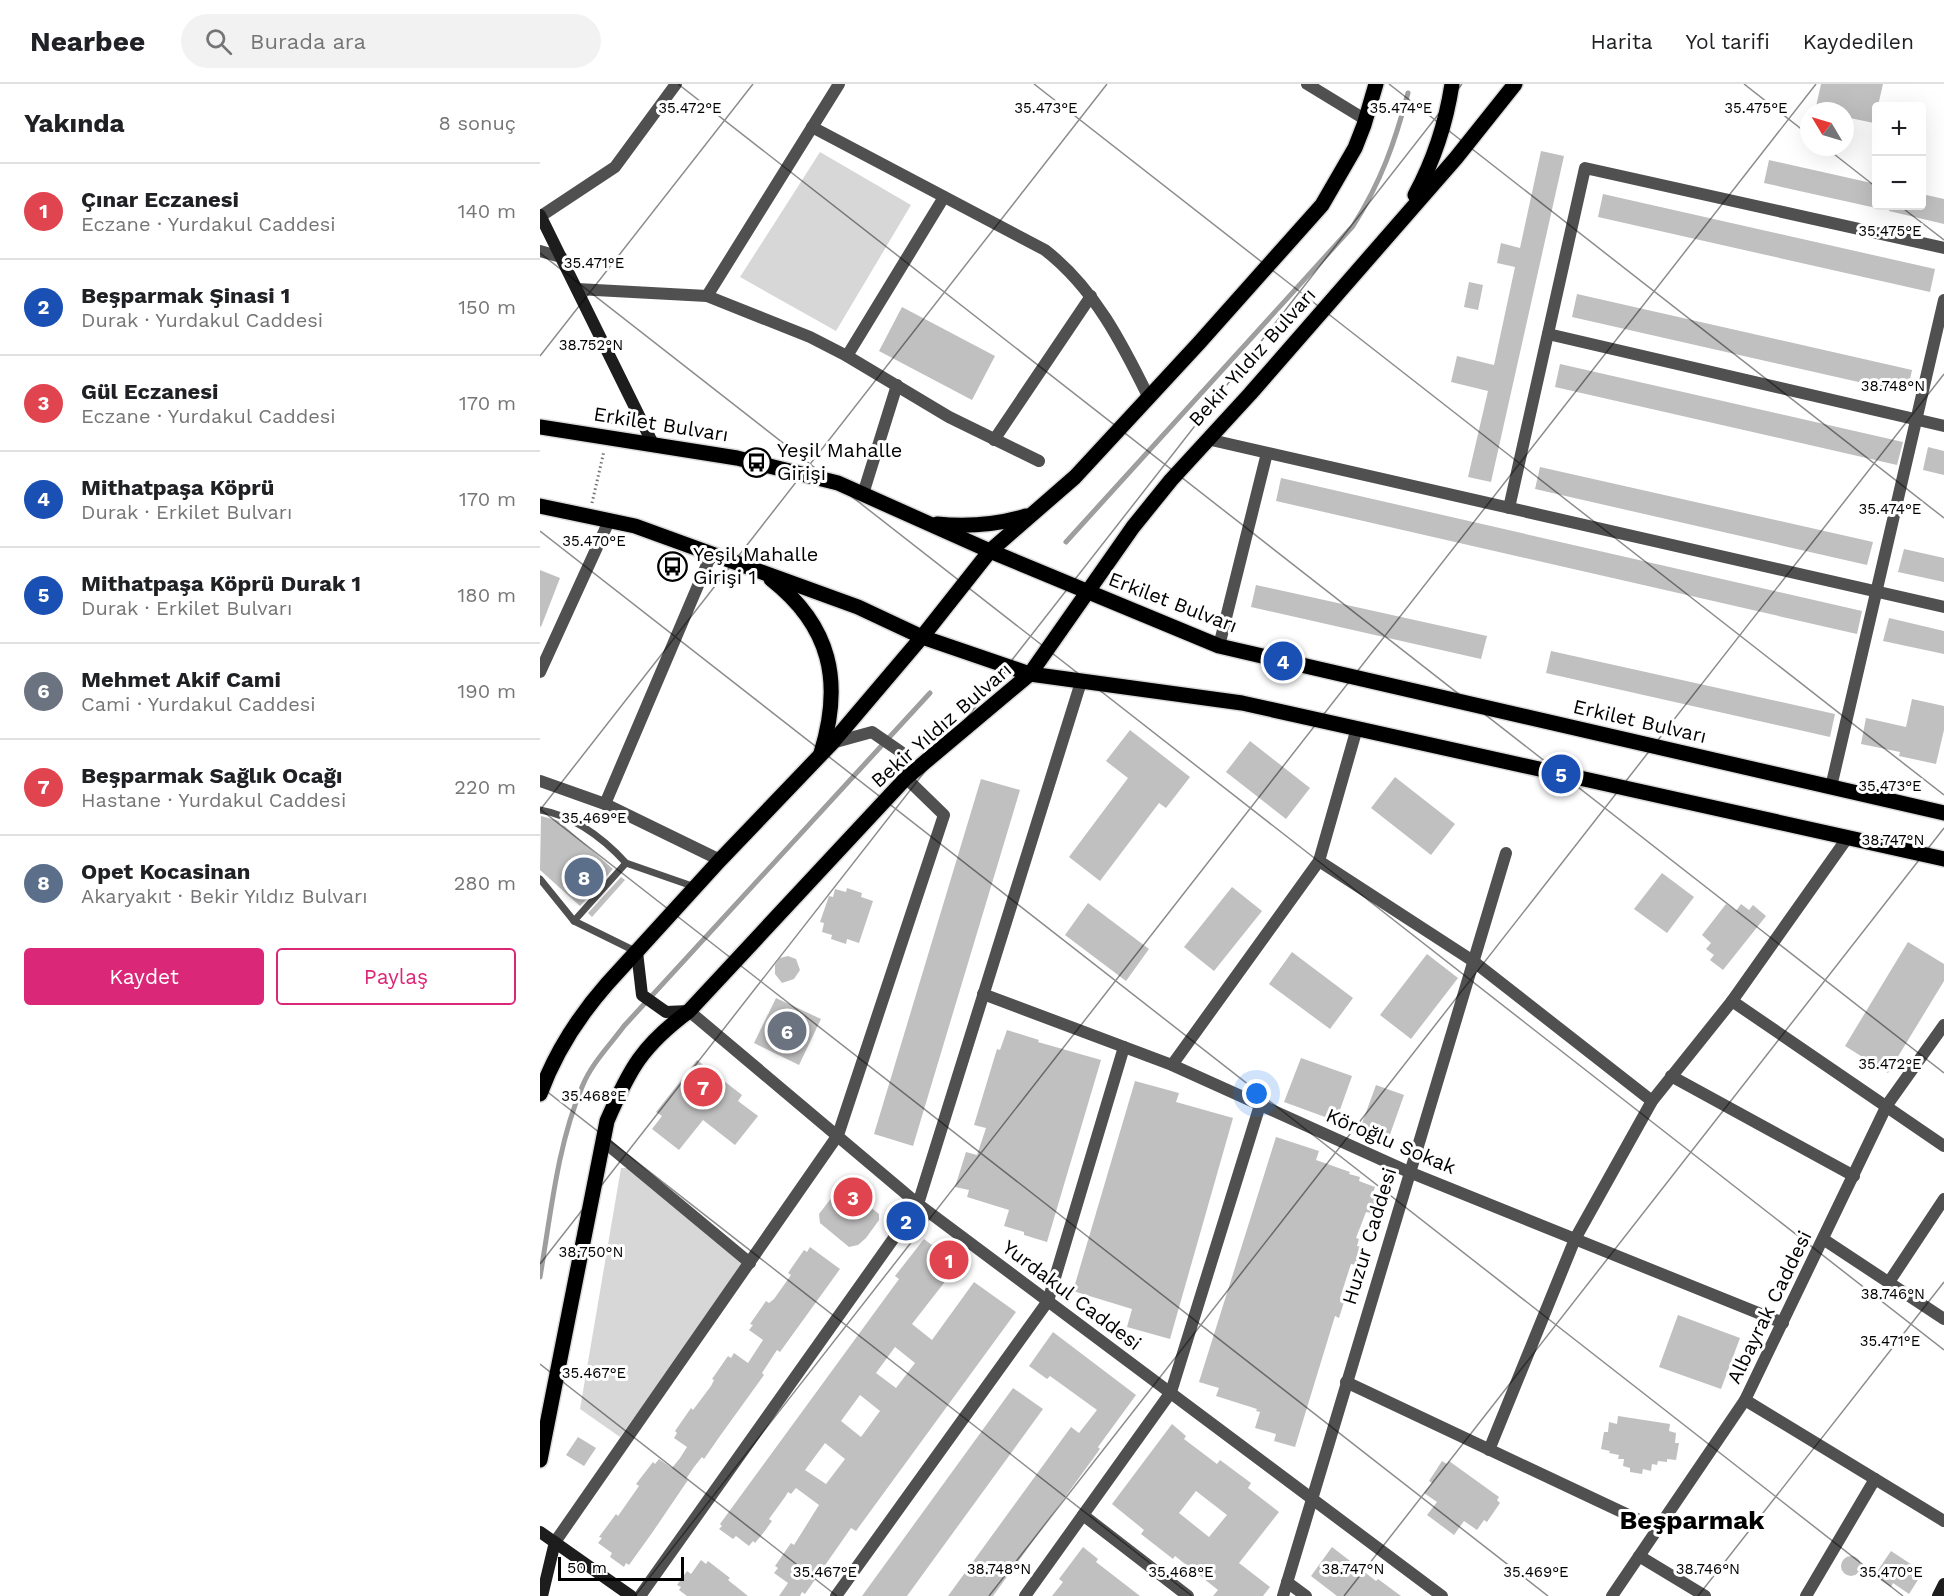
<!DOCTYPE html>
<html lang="tr">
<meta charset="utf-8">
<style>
body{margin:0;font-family:"Work Sans",sans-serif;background:#f2f2f2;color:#202124}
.controls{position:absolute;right:18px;top:18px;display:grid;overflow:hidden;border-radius:6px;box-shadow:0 6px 24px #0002}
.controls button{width:54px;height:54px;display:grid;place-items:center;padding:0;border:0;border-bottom:2px solid #e0e0e0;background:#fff;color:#202124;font:30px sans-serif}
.compass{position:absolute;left:1260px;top:18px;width:54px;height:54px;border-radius:50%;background:#fff;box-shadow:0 6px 24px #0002;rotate:308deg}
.scale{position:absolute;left:18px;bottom:15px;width:126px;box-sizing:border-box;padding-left:6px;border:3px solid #000;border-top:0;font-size:16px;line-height:21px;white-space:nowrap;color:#000;-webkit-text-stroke:4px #fff;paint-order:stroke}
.you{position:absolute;left:717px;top:1010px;width:21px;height:21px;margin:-15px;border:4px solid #fff;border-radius:50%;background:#1a73e8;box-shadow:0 0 0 9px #1a73e833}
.badge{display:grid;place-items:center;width:39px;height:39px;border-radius:50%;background:#db2777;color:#fff;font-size:20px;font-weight:700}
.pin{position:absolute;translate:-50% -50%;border:3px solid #fff;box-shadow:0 2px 6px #0006}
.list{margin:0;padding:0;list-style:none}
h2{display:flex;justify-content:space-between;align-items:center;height:78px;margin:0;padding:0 24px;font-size:26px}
h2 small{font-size:20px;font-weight:400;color:#757577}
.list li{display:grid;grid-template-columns:39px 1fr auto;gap:18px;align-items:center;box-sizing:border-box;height:96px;padding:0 24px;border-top:2px solid #e0e0e0}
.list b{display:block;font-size:22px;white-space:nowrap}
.list p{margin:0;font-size:20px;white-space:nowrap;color:#757577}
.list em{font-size:20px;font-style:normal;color:#757577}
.actions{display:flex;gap:12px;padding:18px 24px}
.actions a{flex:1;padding:14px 0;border:2px solid #db2777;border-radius:6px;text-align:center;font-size:21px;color:#db2777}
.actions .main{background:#db2777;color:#fff}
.icon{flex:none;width:33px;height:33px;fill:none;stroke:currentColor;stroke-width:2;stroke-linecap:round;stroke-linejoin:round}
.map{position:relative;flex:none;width:1404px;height:1512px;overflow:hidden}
header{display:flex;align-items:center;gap:36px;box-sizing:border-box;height:84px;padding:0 30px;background:#fff;border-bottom:2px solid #e0e0e0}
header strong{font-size:28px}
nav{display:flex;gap:33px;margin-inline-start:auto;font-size:21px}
.search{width:420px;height:54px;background:#f2f2f2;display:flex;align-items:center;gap:15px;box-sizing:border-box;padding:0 21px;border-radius:33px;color:#757577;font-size:22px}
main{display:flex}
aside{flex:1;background:#fff}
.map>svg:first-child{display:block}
.green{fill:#d7d7d7}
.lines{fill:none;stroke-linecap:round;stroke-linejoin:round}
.stream{stroke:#9e9e9e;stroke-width:5}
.building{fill:#c0c0c0;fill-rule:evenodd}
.primary-casing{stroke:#dbdbdb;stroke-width:18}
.path{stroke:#727272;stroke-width:3;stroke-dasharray:1.5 3;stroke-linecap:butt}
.lane{stroke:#505050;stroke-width:7}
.street{stroke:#505050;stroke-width:12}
.secondary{stroke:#1d1d1d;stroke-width:12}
.primary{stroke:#000;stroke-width:15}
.ticks{fill:none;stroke:#000;stroke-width:1.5;stroke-opacity:0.45}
.labels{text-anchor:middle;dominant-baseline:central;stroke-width:6;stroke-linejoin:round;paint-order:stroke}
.street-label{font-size:20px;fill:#000;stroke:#fff}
.poi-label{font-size:20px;fill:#000;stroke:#fff;text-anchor:start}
.district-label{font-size:26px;font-weight:bold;fill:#000;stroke:#fff}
.ticks-label{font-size:15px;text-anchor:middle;fill:#000;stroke:#fff;stroke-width:6;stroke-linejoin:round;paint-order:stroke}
</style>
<header>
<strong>Nearbee</strong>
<div class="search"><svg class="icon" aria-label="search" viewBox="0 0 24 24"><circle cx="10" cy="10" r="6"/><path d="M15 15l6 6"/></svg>Burada ara</div>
<nav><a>Harita</a><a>Yol tarifi</a><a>Kaydedilen</a></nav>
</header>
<main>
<aside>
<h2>Yakında<small>8 sonuç</small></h2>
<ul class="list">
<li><span class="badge" style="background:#e0444e">1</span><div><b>Çınar Eczanesi</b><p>Eczane · Yurdakul Caddesi</p></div><em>140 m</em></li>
<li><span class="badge" style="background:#1a4fb4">2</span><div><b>Beşparmak Şinasi 1</b><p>Durak · Yurdakul Caddesi</p></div><em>150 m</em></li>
<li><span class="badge" style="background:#e0444e">3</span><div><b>Gül Eczanesi</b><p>Eczane · Yurdakul Caddesi</p></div><em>170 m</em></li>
<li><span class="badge" style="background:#1a4fb4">4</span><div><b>Mithatpaşa Köprü</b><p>Durak · Erkilet Bulvarı</p></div><em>170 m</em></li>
<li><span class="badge" style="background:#1a4fb4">5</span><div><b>Mithatpaşa Köprü Durak 1</b><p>Durak · Erkilet Bulvarı</p></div><em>180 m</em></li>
<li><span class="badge" style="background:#6b7280">6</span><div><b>Mehmet Akif Cami</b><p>Cami · Yurdakul Caddesi</p></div><em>190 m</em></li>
<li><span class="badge" style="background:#e0444e">7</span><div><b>Beşparmak Sağlık Ocağı</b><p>Hastane · Yurdakul Caddesi</p></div><em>220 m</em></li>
<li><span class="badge" style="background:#5c6f8a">8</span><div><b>Opet Kocasinan</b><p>Akaryakıt · Bekir Yıldız Bulvarı</p></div><em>280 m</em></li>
</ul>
<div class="actions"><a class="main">Kaydet</a><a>Paylaş</a></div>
</aside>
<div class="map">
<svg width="1404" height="1512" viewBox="0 0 1404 1512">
<rect width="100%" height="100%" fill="#fff"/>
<g class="green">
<polygon points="280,68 371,121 296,247 200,193"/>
<polygon points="81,1084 95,1084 209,1177 80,1353 40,1325"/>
</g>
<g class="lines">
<g class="stream">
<path d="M526 458 813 142C841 98 855 58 868 9"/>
<path d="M0 1193C11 1130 17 1062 42 1003 51 980 70 961 84 942L390 609"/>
</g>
</g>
<g class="building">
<polygon points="1281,0 1343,0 1334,39 1305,33 1305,27 1275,27"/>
<polygon points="1001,67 1024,72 951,398 928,393 948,307 911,298 917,272 954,281 975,183 957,179 961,159 980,164"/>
<polygon points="1229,76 1336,100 1336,124 1224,99"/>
<polygon points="1063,110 1395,185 1390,208 1058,133"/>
<polygon points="1382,110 1404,115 1404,140 1349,127 1349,122 1382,122"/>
<polygon points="929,198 943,201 938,226 924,223"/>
<polygon points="1037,210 1372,286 1367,309 1032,233"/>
<polygon points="362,223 455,272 432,316 339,267"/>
<polygon points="1020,280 1363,358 1357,381 1015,303"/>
<polygon points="1388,363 1404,367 1404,391 1383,386"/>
<polygon points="1000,383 1333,458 1327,481 995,405"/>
<polygon points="741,394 1322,527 1317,550 736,417"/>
<polygon points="1364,465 1404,474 1404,498 1358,488"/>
<polygon points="0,486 20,494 1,543 0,542"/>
<polygon points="716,501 947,552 941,575 711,523"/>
<polygon points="1349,534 1404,547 1404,570 1343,557"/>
<polygon points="1011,567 1295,630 1290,653 1006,589"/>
<polygon points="1372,615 1404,622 1404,646 1396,680 1359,672 1360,668 1321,660 1326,634 1366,643"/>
<polygon points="590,646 650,693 626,724 619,719 560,797 529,773 588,694 566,677"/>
<polygon points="710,657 770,704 746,735 686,688"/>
<polygon points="855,693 915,740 891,771 831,724"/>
<polygon points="441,695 480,706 373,1062 334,1050"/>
<polygon points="1,732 19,737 73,785 40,822 0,786"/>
<polygon points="1122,789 1154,813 1127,849 1094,825"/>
<polygon points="81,793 85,796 52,833 48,829"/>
<polygon points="692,803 722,827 674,887 644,863"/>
<polygon points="307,804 322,809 321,813 333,817 319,859 307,855 306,860 291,855 292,851 282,848 284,839 280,838 289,812 293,813 295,805 306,808"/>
<polygon points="548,819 609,865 586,897 525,851"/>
<polygon points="1186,820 1196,827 1201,820 1209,826 1213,821 1226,832 1183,886 1170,876 1174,871 1166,865 1171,859 1162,851"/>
<polygon points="1368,858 1404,880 1404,897 1348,989 1305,962"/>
<polygon points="752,868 813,914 790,945 729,900"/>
<polygon points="887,870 918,894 871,955 840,931"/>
<polygon points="248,872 256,875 260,886 254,895 242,899 235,890 235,881 240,874"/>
<polygon points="236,914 281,935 259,981 214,959"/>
<polygon points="467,946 499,956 498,958 561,976 507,1158 484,1151 484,1148 464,1142 469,1126 427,1113 429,1106 415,1103 426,1068 437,1071 446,1044 434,1041 457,965 460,966"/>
<polygon points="761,974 812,992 796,1037 744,1018"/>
<polygon points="157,976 202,1011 198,1017 218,1032 195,1061 163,1036 139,1066 112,1045 122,1032 116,1028"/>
<polygon points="595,997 639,1009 636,1018 693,1034 630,1255 587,1243 592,1225 533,1207"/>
<polygon points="836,1001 864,1011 848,1056 820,1045"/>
<polygon points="736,1053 779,1067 776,1076 810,1088 809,1090 820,1093 819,1097 835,1103 833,1109 837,1111 831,1129 826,1128 816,1154 819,1155 817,1162 822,1163 816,1181 811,1180 809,1186 800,1214 805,1215 799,1234 795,1232 755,1363 734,1357 736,1350 715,1344 720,1328 716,1327 717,1325 676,1312 679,1304 659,1298"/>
<polygon points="305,1103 339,1130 339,1136 326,1154 318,1161 309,1163 280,1139 279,1130 299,1104"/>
<path d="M384 1155 418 1181 372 1240 392 1256 434 1198 476 1228 316 1447 311 1444 265 1510 262 1508 260 1512H239L248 1499 234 1489 238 1484 235 1482 251 1459 254 1461 279 1421 256 1404 251 1410 248 1408 245 1413 229 1435 232 1437 224 1448 215 1459 213 1457 209 1462 196 1452 193 1455 179 1445 182 1442 180 1440 359 1195 355 1192ZM355 1263 375 1279 356 1304 336 1289ZM320 1311 340 1327 321 1353 301 1337ZM285 1359 305 1375 286 1400 265 1386Z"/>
<polygon points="270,1163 300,1185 240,1268 237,1266 222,1289 224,1291 180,1352 164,1375 162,1373 154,1383 146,1395 148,1396 112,1449 89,1481 86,1479 84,1483 70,1473 72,1469 58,1459 62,1454 59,1453 76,1430 78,1432 99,1402 96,1400 113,1378 115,1380 119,1375 132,1384 140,1374 147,1363 134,1354 137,1349 135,1347 151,1324 153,1326 171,1302 174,1296 172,1295 188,1272 191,1274 194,1269 208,1279 223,1256 209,1246 213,1241 210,1240 226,1217 229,1219 234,1215 251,1191 248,1189 264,1166 267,1168"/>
<polygon points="1138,1231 1200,1254 1181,1305 1119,1283"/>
<polygon points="513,1248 596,1311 558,1363 560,1365 453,1512 408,1512 531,1343 539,1349 557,1326 510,1292 507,1295 489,1282"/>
<polygon points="473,1304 503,1325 466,1376 367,1512 322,1512"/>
<polygon points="1078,1332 1130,1340 1129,1347 1136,1349 1135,1359 1139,1359 1136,1376 1127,1375 1127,1378 1118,1377 1117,1381 1112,1380 1111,1387 1103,1385 1102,1390 1090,1388 1090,1384 1083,1382 1084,1375 1078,1375 1079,1371 1069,1369 1070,1367 1061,1365 1064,1348 1068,1348 1069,1338 1077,1340"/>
<path d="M632 1340 646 1352 644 1355 677 1380 680 1376 711 1399 708 1404 739 1428 699 1479 730 1503 723 1512H673L678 1506 635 1472 633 1475 601 1450 604 1446 572 1420ZM656 1407 687 1431 669 1453 639 1429Z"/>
<polygon points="38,1353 56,1364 44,1382 26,1371"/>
<polygon points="902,1377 907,1380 909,1377 959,1413 957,1416 960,1419 947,1438 944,1436 937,1446 924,1437 914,1451 887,1431 897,1418 884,1409 892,1399 889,1397"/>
<polygon points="543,1463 558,1475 556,1478 600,1512 512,1512 523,1498 519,1495"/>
<polygon points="792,1463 836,1497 838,1495 861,1512 797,1512 771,1492"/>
<polygon points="1351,1467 1383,1488 1369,1510 1353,1499 1351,1503 1334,1492"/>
<circle cx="1311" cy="1482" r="10"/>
<polygon points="161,1476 166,1480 168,1477 190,1494 188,1496 208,1512 147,1512 139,1506 141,1503 137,1501 147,1487 151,1490"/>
</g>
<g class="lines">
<defs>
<g id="primary">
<path d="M875 111C894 76 906 39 912 0"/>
<polyline points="0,343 197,374 298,399 450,467 679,562 1404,729"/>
<polyline points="0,422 95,442 318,523 382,553 490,590 702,619 1404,775"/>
<path d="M397 440C428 443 456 441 486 432"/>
<path d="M231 495C291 542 303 598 281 669"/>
<path d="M0 1010C15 969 38 933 67 900L180 776 292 659 382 553 450 467 535 393 659 259 782 121 815 64 824 41 836 0"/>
<path d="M0 1376 67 1037C90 984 102 962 149 927L366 694 490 590 593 443 631 396 710 310 916 74 975 0"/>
</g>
</defs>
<use href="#primary" class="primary-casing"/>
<g class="path">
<polyline points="71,340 73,331"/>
<polyline points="52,419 64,367"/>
</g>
<g class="lane">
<path d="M0 726C34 732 63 754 86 779"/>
<polyline points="0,795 34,837"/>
<polyline points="97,868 34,837 86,779 155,803"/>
</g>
<g class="street">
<polyline points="767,0 826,36"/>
<path d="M272 43 505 166C554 204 582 259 609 314"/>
<polyline points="1,132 75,83 136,0"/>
<polyline points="0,167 21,173"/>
<polyline points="37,205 167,212 270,253 307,272 409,333 499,377"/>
<polyline points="167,212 299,0"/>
<polyline points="1008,250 1404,342"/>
<polyline points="307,272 404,113"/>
<polyline points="667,355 1404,523"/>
<polyline points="454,356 551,212"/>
<polyline points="323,410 357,301"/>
<polyline points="969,424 1045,84 1404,164"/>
<polyline points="679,562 727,369"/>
<polyline points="0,588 69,437"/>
<polyline points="0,697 65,720 180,776"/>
<polyline points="1291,703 1404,216"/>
<polyline points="65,720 171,471"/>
<polyline points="779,777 933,877 1112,1017"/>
<polyline points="443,910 632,981 869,1088 1243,1239"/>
<polyline points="1192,917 1404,1062"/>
<polyline points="149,927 378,1120 902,1512"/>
<polyline points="632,981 779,777 817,644"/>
<polyline points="1131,992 1314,1092"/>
<polyline points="63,1057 210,1179"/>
<polyline points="1283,1155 1404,1235"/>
<polyline points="1349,1198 1404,1115"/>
<polyline points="806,1298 1118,1445"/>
<polyline points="1205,1316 1404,1437"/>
<polyline points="949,1366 1035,1155 1112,1017 1192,917 1308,753"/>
<polyline points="543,1431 648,1512"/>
<polyline points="15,1458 298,1051 404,731 366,694 361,668 332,648 292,659"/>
<polyline points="1099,1472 1165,1512"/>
<polyline points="747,1498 766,1512"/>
<polyline points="100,1512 378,1120 541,598"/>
<polyline points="296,1512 508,1217 584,963"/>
<polyline points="485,1512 631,1308 720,1021"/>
<polyline points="743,1512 966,769"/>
<polyline points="1072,1512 1205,1316 1347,1021 1404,941"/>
<polyline points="1266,1512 1335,1395"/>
</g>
<g class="secondary">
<polyline points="0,131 113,360"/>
<polyline points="97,868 102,911 126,928 149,927"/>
<polyline points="0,1448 91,1512"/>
<polyline points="2,1512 15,1458"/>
<polyline points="1398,1512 1404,1500"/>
</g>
<use href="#primary" class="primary"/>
</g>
<path class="ticks" d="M138 0 1404 989M494 0 1404 711M849 0 1404 434M1204 0 1269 51M1285 63 1336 103M1360 122 1404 156M0 169 1404 1266M0 272 213 0M0 447 1363 1512M0 725 1008 1512M0 726 567 0M0 1002 652 1512M0 1180 922 0M0 1280 297 1512M95 1512 1276 0M449 1512 1404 290M804 1512 1404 744M1158 1512 1404 1198"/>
<defs>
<symbol id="bus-ring" viewBox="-11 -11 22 22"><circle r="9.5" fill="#fff" stroke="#000" stroke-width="1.5"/><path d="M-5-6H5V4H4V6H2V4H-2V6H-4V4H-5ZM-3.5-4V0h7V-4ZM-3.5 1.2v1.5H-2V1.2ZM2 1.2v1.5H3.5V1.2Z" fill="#000"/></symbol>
</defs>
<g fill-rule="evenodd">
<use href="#bus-ring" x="200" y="362" width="33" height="33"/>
<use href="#bus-ring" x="116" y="466" width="33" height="33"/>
</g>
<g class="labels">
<g class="street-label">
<text transform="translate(712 273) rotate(-48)">Bekir Yıldız Bulvarı</text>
<text transform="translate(121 340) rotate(9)">Erkilet Bulvarı</text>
<text transform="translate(633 518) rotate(21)">Erkilet Bulvarı</text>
<text transform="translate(1100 637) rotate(13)">Erkilet Bulvarı</text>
<text transform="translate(401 641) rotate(-41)">Bekir Yıldız Bulvarı</text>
<text transform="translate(851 1057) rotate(23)">Köroğlu Sokak</text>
<text transform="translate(829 1152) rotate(-73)">Huzur Caddesi</text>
<text transform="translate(532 1211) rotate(37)">Yurdakul Caddesi</text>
<text transform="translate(1229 1223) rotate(-64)">Albayrak Caddesi</text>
</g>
<g class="poi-label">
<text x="237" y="366">Yeşil Mahalle<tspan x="237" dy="23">Girişi</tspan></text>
<text x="153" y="470">Yeşil Mahalle<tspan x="153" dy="23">Girişi 1</tspan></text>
</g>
<g class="district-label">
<text x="1152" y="1436">Beşparmak</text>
</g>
</g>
<g class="ticks-label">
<text x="150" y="29">35.472°E</text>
<text x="506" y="29">35.473°E</text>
<text x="861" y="29">35.474°E</text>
<text x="1216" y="29">35.475°E</text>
<text x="1350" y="152">35.475°E</text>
<text x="54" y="184">35.471°E</text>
<text x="51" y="266">38.752°N</text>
<text x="1353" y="307">38.748°N</text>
<text x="1350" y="430">35.474°E</text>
<text x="54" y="462">35.470°E</text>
<text x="1350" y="707">35.473°E</text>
<text x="54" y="739">35.469°E</text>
<text x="1353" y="761">38.747°N</text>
<text x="1350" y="985">35.472°E</text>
<text x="54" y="1017">35.468°E</text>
<text x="51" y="1173">38.750°N</text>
<text x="1353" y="1215">38.746°N</text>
<text x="1350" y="1262">35.471°E</text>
<text x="54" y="1294">35.467°E</text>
<text x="459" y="1490">38.748°N</text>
<text x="813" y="1490">38.747°N</text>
<text x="1168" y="1490">38.746°N</text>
<text x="285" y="1493">35.467°E</text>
<text x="641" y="1493">35.468°E</text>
<text x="996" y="1493">35.469°E</text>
<text x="1351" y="1493">35.470°E</text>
</g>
</svg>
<div class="controls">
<button>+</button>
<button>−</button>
</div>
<svg class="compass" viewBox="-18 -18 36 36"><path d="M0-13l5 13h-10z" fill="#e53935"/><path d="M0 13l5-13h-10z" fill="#757577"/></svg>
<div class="scale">50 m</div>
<div class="you"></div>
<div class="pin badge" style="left:409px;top:1176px;background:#e0444e">1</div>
<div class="pin badge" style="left:366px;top:1137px;background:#1a4fb4">2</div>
<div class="pin badge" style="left:313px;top:1113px;background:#e0444e">3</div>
<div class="pin badge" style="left:743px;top:577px;background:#1a4fb4">4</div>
<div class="pin badge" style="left:1021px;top:690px;background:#1a4fb4">5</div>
<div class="pin badge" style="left:247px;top:947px;background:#6b7280">6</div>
<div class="pin badge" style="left:163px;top:1003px;background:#e0444e">7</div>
<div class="pin badge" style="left:44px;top:793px;background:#5c6f8a">8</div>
</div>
</main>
